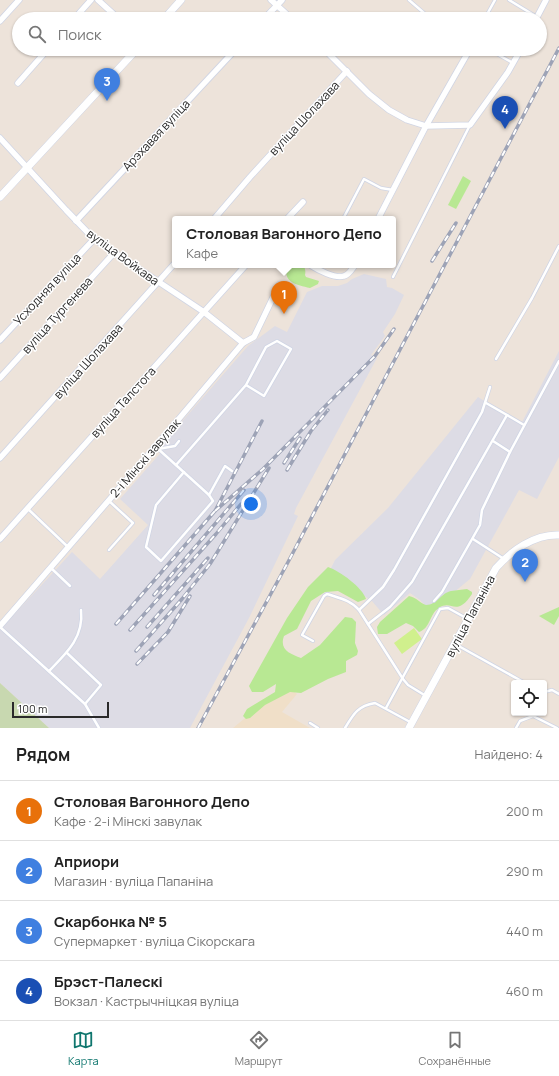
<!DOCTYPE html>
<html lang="ru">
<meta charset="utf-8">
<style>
body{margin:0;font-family:Manrope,sans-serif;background:#f6f6f6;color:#222}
.controls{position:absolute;right:12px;bottom:12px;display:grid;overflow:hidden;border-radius:4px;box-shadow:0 1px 3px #0004}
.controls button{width:36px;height:36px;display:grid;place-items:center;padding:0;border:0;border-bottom:1px solid #e0e0e0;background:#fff;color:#222;font:20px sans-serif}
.scale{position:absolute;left:12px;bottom:10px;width:97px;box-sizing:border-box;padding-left:4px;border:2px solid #2a2a2a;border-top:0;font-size:11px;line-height:14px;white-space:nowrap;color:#2a2a2a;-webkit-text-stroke:3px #fff;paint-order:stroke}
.you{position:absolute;left:251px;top:504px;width:14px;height:14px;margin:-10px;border:3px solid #fff;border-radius:50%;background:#1a73e8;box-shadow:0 0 0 6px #1a73e833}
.badge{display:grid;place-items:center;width:26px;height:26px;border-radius:50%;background:#0f766e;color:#fff;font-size:13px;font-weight:700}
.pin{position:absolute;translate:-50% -33px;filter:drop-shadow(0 1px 2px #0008)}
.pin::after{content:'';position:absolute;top:21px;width:14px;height:12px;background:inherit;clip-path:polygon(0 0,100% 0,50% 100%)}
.popup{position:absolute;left:172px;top:216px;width:224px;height:52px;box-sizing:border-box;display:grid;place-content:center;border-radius:4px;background:#fff;filter:drop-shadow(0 1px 3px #0005);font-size:13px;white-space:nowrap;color:#767676}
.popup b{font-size:15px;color:#222}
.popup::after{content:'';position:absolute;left:50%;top:100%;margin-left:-8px;border:8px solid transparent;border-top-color:#fff}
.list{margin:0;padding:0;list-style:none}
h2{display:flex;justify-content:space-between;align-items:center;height:52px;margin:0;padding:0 16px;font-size:17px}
h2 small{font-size:13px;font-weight:400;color:#767676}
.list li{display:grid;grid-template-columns:26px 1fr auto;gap:12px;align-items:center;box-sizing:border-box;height:60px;padding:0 16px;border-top:1px solid #e0e0e0}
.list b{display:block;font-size:15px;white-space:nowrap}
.list p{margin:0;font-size:13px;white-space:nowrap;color:#767676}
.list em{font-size:13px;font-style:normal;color:#767676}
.icon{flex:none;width:22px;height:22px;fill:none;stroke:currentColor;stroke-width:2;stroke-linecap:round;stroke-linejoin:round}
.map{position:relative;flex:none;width:559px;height:728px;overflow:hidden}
.search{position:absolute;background:#fff;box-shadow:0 1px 3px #0004;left:12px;right:12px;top:12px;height:44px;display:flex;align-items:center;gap:10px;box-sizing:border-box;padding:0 14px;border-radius:22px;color:#767676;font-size:15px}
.sheet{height:292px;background:#fff}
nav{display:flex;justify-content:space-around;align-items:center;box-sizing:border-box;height:56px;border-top:1px solid #e0e0e0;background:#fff;font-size:11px;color:#767676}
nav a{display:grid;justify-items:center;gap:2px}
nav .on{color:#0f766e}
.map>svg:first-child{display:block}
.industrial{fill:#dddce5}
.education{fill:#f0dfc8}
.green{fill:#b8e893}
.cemetery{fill:#c8d8b0}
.pitch{fill:#d0f08d}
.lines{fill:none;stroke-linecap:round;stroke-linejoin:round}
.service-casing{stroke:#d0d5e4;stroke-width:4}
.minor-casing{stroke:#d0d5e4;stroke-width:7}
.tertiary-casing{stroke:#d0d5e4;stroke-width:8}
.service{stroke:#fff;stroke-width:2.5}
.minor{stroke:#fff;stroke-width:5.5}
.tertiary{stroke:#fff;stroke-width:7}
.rail-casing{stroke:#9da3b6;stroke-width:3.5}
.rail{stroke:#fff;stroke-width:2;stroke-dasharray:6;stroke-linecap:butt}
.labels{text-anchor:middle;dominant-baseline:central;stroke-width:3;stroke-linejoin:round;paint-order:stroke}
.street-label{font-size:12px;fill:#2a2a2a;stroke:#fff}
</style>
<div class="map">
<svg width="559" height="728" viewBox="0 0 559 728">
<rect width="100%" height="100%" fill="#ede3da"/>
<g class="industrial">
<polygon points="364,274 386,279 387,287 392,288 404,295 395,314 383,332 385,336 371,355 377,358 296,508 294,514 298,516 249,618 190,728 49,728 0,683 0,630 72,552 100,579 148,525 120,499 164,449 164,442 248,346 275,326 287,332 307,292 322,286 338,286 347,283 352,279"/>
<polygon points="559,351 559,457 537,499 519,490 470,579 442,602 426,606 420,600 410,593 384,615 371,600 328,574 335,560 388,508 478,397 521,424"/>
</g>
<polygon class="education" points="291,689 297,694 282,712 310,728 233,728 262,704"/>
<g class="green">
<polygon points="463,176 471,181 456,209 448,205"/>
<path d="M288 265H303C305 267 306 272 305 275L306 277 319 281 318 284 310 288C297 285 281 282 288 265Z"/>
<path d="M328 567C340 571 363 588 366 599L358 602 338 591 325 592 311 601 297 629 284 636C279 650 290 654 301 658L320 645 345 617 352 618 356 622 355 643 358 651 357 655 346 661V672L328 679 301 693 290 692 265 705 250 718 246 719 243 716 247 709 275 692 276 684 263 692H252L249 686 287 618 308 587Z"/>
<path d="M467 589 472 592V594C456 618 452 599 439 608 429 614 431 628 419 632L413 626 406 623 387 634H378L377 627 380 622 409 596C416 597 421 604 426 605 437 605 441 593 451 591 456 590 462 590 467 589Z"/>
<polygon points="559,607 559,616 554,625 539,616"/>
</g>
<polygon class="cemetery" points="0,683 49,728 0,728"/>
<polygon class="pitch" points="414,628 422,639 402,654 394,643"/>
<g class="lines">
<defs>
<g id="service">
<polyline points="409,0 431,19"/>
<polyline points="509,0 537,17"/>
<polyline points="485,18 495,0"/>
<polyline points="488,49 513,63"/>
<polyline points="343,219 364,179 381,188 393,190"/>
<polyline points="393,277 470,125"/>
<polyline points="496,359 532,298 559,246"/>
<polyline points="507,415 524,425"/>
<polyline points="493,441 510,452"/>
<polyline points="156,447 209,495 225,466 232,471"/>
<polyline points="158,449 175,446 179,441"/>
<polyline points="176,465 246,385 266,347 277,341 291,349 264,396 246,385"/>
<polyline points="184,472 156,505 146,547 161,561 213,501 209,495"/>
<polyline points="28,509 68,547"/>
<polyline points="473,539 504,559"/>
<polyline points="109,550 133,523 109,501"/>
<polyline points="51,568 70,586"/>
<polyline points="434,601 442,592 480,525 482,510 510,452 559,361"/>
<polyline points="359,610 383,587 394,570 482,412 490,387"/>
<polyline points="368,624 390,607 412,582 507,415 486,403"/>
<polyline points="0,627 85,704 99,728"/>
<path d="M313 641 302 635 324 596 327 594C339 598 351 600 359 610L403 679 408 685 426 696"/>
<polyline points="455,644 525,683"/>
<polyline points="67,653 101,685 85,704"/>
<path d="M49 671C67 653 84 637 81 610"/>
<polyline points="544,692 552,690 559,694"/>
<polyline points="386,708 440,609 448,608 468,619"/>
<polyline points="310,723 318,728"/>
<path d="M345 728C354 713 358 706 375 703L412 723"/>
<polyline points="516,728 520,721 533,716 557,728"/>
</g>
<g id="minor">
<polyline points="98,0 119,19"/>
<polyline points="271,0 292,19"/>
<polyline points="74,19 91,0"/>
<polyline points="264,19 282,0"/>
<polyline points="536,19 546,0"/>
<polyline points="0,21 19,0"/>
<polyline points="324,49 369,94 389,110 407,120 426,126 470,125 508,72 521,49"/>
<polyline points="18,83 48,49"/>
<polyline points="0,138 66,210 94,239 204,312 243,343"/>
<polyline points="214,219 250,177 347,71"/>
<polyline points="287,219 303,202"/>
<polyline points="378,219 426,126 470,49"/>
<polyline points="76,221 236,49"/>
<path d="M310 265C318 270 335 279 344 276 349 275 352 269 355 265"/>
<polyline points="0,340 94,239"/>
<polyline points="0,378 114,253"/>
<polyline points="0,458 175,263"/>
<polyline points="0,539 246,265"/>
<polyline points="0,626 155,447 243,343 254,337 279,285"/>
</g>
<g id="tertiary">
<polyline points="164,19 181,0"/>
<polyline points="0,197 137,49"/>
<path d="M409 728 496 568C511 551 534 534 559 535"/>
</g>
</defs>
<use href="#service" class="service-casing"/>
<use href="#minor" class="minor-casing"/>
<use href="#tertiary" class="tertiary-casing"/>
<use href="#service" class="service"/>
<use href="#minor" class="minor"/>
<use href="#tertiary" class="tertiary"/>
<defs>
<g id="rail">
<polyline points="432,261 456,223"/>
<polyline points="284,463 300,438"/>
<polyline points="287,470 311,431 328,410"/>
<polyline points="215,511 263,469 375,356 394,329"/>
<polyline points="154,595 244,490"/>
<polyline points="116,624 215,511 262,421"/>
<polyline points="147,627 208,558"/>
<polyline points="130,630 216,534 241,504"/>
<polyline points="136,651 182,599 210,564 269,468"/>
<polyline points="137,664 168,632 190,596"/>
<polyline points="198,728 287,564 559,48"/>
</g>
</defs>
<use href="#rail" class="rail-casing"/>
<use href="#rail" class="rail"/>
</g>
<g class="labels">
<g class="street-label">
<text transform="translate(304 118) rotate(-47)">вуліца Шолахава</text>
<text transform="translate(156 135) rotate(-47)">Арэхавая вуліца</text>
<text transform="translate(123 257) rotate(36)">вуліца Войкава</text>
<text transform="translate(47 289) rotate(-47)">Усходняя вуліца</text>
<text transform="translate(57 315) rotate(-48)">вуліца Тургенева</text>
<text transform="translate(88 361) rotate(-48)">вуліца Шолахава</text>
<text transform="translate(123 402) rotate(-48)">вуліца Талстога</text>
<text transform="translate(145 458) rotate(-49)">2-і Мінскі завулак</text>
<text transform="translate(470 616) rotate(-62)">вуліца Папаніна</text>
</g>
</g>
</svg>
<div class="controls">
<button><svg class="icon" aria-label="locate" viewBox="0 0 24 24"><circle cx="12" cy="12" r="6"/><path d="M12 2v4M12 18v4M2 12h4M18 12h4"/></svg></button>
</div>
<div class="scale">100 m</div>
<div class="you"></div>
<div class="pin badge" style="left:284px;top:314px;background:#e8710a">1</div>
<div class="popup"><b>Столовая Вагонного Депо</b>Кафе</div>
<div class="pin badge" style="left:525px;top:582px;background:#3f7fe0">2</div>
<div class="pin badge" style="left:107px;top:101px;background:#3f7fe0">3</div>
<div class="pin badge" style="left:505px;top:129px;background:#1a4fb4">4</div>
<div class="search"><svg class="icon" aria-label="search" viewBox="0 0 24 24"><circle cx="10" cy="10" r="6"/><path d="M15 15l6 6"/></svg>Поиск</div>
</div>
<section class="sheet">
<h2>Рядом<small>Найдено: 4</small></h2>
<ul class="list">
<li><span class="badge" style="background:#e8710a">1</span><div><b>Столовая Вагонного Депо</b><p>Кафе · 2-і Мінскі завулак</p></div><em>200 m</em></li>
<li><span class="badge" style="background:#3f7fe0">2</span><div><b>Априори</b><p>Магазин · вуліца Папаніна</p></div><em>290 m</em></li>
<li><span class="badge" style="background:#3f7fe0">3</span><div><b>Скарбонка № 5</b><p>Супермаркет · вуліца Сікорскага</p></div><em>440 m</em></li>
<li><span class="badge" style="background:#1a4fb4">4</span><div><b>Брэст-Палескі</b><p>Вокзал · Кастрычніцкая вуліца</p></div><em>460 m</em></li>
</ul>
</section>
<nav>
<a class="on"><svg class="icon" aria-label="map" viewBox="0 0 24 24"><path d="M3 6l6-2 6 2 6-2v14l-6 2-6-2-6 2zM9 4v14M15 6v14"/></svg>Карта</a>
<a><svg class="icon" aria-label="directions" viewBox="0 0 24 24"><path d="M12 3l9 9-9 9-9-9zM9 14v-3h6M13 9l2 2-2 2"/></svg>Маршрут</a>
<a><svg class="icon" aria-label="saved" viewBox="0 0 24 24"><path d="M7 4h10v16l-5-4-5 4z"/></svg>Сохранённые</a>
</nav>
